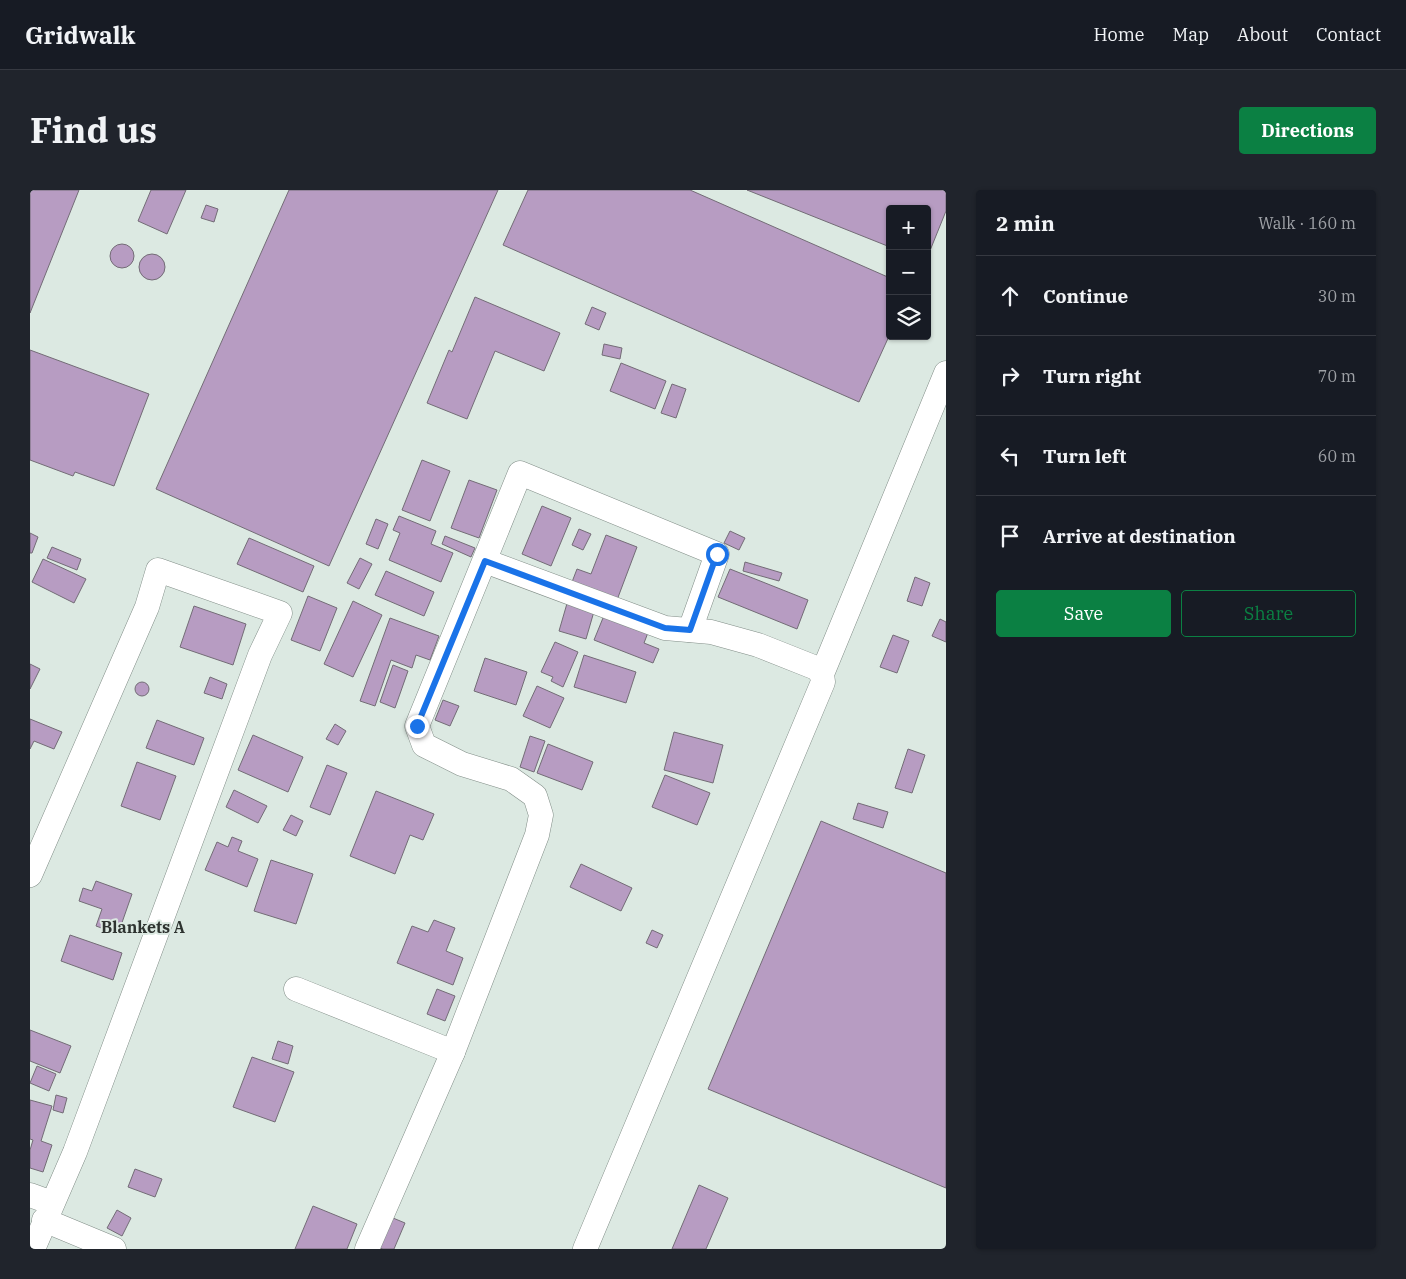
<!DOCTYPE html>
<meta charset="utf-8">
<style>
body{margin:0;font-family:"IBM Plex Serif",serif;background:#20242c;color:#f1f3f6}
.controls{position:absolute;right:15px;top:15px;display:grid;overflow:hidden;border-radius:5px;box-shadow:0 1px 4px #0004}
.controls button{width:45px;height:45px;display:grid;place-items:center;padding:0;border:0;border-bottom:1px solid #363941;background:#171b24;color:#f1f3f6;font:25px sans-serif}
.stop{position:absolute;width:15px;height:15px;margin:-11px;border:4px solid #1a73e8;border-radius:50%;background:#fff}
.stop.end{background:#1a73e8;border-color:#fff;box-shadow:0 1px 5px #0008}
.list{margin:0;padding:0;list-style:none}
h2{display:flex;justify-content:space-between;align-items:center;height:65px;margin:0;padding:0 20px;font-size:21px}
h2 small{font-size:16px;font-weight:400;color:#9ea1a6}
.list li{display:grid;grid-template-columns:32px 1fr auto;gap:15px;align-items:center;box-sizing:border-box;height:80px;padding:0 20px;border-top:1px solid #363941}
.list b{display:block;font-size:19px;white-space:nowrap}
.list em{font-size:16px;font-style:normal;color:#9ea1a6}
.actions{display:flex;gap:10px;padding:15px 20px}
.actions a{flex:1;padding:11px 0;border:1px solid #0b8043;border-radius:5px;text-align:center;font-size:18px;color:#0b8043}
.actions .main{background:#0b8043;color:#fff}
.icon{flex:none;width:28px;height:28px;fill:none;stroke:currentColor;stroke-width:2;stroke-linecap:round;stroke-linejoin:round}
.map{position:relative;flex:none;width:916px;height:1059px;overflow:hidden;border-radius:5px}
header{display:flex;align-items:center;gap:30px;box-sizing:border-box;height:70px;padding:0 25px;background:#171b24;border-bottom:1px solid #363941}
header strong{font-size:24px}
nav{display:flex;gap:28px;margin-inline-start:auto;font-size:18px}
.intro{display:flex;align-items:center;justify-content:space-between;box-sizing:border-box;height:120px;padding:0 30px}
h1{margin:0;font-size:35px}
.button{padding:12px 22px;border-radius:5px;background:#0b8043;color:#fff;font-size:18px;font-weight:700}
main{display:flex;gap:30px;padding:0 30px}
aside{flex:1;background:#171b24;border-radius:5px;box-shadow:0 1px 4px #0004}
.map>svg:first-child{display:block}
.building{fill:#b79cc2;stroke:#736c76}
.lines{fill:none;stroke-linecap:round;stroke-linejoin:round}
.minor-casing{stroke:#828e88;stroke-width:25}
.minor{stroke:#fff;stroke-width:24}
.route{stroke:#1a73e8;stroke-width:6}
.labels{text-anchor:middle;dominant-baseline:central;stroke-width:4;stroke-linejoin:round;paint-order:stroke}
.quarter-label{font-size:16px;font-weight:bold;fill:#2e3330;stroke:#dce9e2}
</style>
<header>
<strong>Gridwalk</strong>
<nav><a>Home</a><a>Map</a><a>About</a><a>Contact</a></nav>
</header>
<div class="intro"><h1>Find us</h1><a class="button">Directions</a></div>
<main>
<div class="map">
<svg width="916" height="1059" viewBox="0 0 916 1059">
<rect width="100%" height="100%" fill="#dce9e2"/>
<g class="building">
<polygon points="0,0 49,0 0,123"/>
<polygon points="121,0 156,0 137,44 108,31"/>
<polygon points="259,0 468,0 299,376 126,299"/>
<polygon points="498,0 660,0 860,88 860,144 829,212 473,55"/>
<polygon points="717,0 916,0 916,21 897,68 897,19 860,19 860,57"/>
<polygon points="176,15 188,19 184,32 171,28"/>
<circle cx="92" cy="66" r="12"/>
<circle cx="122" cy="77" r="13"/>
<polygon points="445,107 530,143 514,181 465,161 437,229 397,213 419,160 422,162"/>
<polygon points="562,117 576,123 569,140 555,134"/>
<polygon points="574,154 592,158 590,169 572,165"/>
<polygon points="0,160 119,204 84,296 45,282 43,286 0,270"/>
<polygon points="591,173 636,191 625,219 580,201"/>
<polygon points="642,194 656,199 646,228 631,223"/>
<polygon points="392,270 420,281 400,331 372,320"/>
<polygon points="439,290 467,300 449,348 421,338"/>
<polygon points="512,316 541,328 521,376 492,364"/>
<polygon points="369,326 406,341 401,354 423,363 411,392 359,370 370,343 363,340"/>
<polygon points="346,329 358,334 348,359 336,354"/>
<polygon points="549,339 561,344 553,360 542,355"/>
<polygon points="700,341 715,348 709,360 694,353"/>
<polygon points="0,343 8,347 2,363 0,363"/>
<polygon points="576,345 607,357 587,410 542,392 547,379 561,384"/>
<polygon points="415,346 445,358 441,367 412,354"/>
<polygon points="219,348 284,376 273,402 207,374"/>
<polygon points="22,357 51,369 47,380 17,368"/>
<polygon points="330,368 342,374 329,399 317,393"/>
<polygon points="13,369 56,389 44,413 2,392"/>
<polygon points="715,372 752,383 749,391 713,381"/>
<polygon points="700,379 778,410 767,439 688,407"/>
<polygon points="356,381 404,402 394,426 345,405"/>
<polygon points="885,387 900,393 892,416 877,411"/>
<polygon points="278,406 307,418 290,461 261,450"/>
<polygon points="538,410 565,418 556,449 529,441"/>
<polygon points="323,411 352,425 323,487 294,474"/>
<polygon points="164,416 216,434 203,475 150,457"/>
<polygon points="575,423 619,440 614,453 629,459 623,473 564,450"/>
<polygon points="360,428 409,446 400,470 386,465 382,478 361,470 345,516 330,511"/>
<polygon points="910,429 916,432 916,452 902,446"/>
<polygon points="863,445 879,451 867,483 850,477"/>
<polygon points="525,452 548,462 533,497 521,491 523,487 511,482"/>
<polygon points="554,465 606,482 596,513 544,497"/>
<polygon points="455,468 497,482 486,515 444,501"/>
<polygon points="0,474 10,479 0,499"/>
<polygon points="363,475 378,481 365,518 350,512"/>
<polygon points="180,487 197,494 192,509 174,503"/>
<circle cx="112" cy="499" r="7"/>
<polygon points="507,496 534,508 520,538 493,526"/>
<polygon points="413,510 429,516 420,536 405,530"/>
<polygon points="0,529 32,542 24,559 4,551 0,559"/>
<polygon points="127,530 174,548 164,575 116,558"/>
<polygon points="305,534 316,541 308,555 296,549"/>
<polygon points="644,542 693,555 683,593 634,580"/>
<polygon points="223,545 273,567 258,602 208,580"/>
<polygon points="500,546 515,551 504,582 490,577"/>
<polygon points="518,554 563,572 552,600 507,583"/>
<polygon points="878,559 895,565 882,603 865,598"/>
<polygon points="107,572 146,586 130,630 91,616"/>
<polygon points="297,575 317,583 300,625 280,617"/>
<polygon points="635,585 680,603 667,635 622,617"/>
<polygon points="204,600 237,616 228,633 196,617"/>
<polygon points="346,601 404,624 393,650 380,645 365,684 320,666"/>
<polygon points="828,613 858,622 853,638 823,629"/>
<polygon points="261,625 273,631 266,646 253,640"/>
<polygon points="791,631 916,683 916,998 678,899"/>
<polygon points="202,647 212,651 208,661 228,669 217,697 175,680 187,652 198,657"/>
<polygon points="241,670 283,684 266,734 224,721"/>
<polygon points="551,674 602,698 591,721 540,697"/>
<polygon points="66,691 102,704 88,744 66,736 72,719 49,711 53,698 62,701"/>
<polygon points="404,730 425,738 416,761 433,768 423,795 367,773 382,736 398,742"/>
<polygon points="622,740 633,745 627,758 616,753"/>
<polygon points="40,745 92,763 83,790 31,771"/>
<polygon points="407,799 425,806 415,831 397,824"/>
<polygon points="0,840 41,856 30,883 0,871"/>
<polygon points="248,851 263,856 258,874 242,869"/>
<polygon points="222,867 264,882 245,932 203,917"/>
<polygon points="7,876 26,884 19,901 0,893"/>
<polygon points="26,905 37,908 33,923 23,920"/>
<polygon points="0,910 22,916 11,951 22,955 13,982 0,978 0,960 3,950 0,949"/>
<polygon points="105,979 132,989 125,1007 98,997"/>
<polygon points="669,995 698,1008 676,1059 642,1059"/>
<polygon points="283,1016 327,1034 317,1059 265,1059"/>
<polygon points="87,1020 101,1028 92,1046 77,1038"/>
<polygon points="363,1028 375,1033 364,1059 353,1059 350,1058"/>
</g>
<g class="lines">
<defs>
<g id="minor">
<polyline points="455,371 635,438 681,442 728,455 786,478 792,484"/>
<polyline points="0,685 117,417 128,380 250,423 230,465 45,962 3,1059"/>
<polyline points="266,799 423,862"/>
<polyline points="0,1005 22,1013"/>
<polyline points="14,1030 84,1059"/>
<polyline points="337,1059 423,862 507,645 511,625 505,606 481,589 432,574 394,555 387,536 490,283 687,364 660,440"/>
<polyline points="555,1059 793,492 792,484 916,183"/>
</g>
</defs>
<use href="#minor" class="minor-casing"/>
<use href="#minor" class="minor"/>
</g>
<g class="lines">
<polyline class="route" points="387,536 455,371 635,438 660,440 687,364"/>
</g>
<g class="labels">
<g class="quarter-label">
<text x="113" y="737">Blankets A</text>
</g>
</g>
</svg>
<div class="controls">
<button>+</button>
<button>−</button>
<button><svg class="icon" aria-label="layers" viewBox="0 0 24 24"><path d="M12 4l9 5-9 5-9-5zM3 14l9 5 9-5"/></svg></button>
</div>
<div class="stop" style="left:687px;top:364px"></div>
<div class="stop end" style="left:387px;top:536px"></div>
</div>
<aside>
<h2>2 min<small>Walk · 160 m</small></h2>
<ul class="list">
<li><svg class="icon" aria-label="ahead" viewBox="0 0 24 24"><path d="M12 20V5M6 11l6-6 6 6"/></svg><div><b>Continue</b></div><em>30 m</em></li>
<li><svg class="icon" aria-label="right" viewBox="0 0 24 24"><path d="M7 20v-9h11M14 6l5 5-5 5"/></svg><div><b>Turn right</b></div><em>70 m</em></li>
<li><svg class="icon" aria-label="left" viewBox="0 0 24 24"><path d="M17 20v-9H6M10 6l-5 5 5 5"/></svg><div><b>Turn left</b></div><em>60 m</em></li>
<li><svg class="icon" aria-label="arrive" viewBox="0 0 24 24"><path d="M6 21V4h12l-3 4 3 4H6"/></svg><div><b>Arrive at destination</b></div></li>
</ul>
<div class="actions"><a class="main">Save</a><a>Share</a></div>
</aside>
</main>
